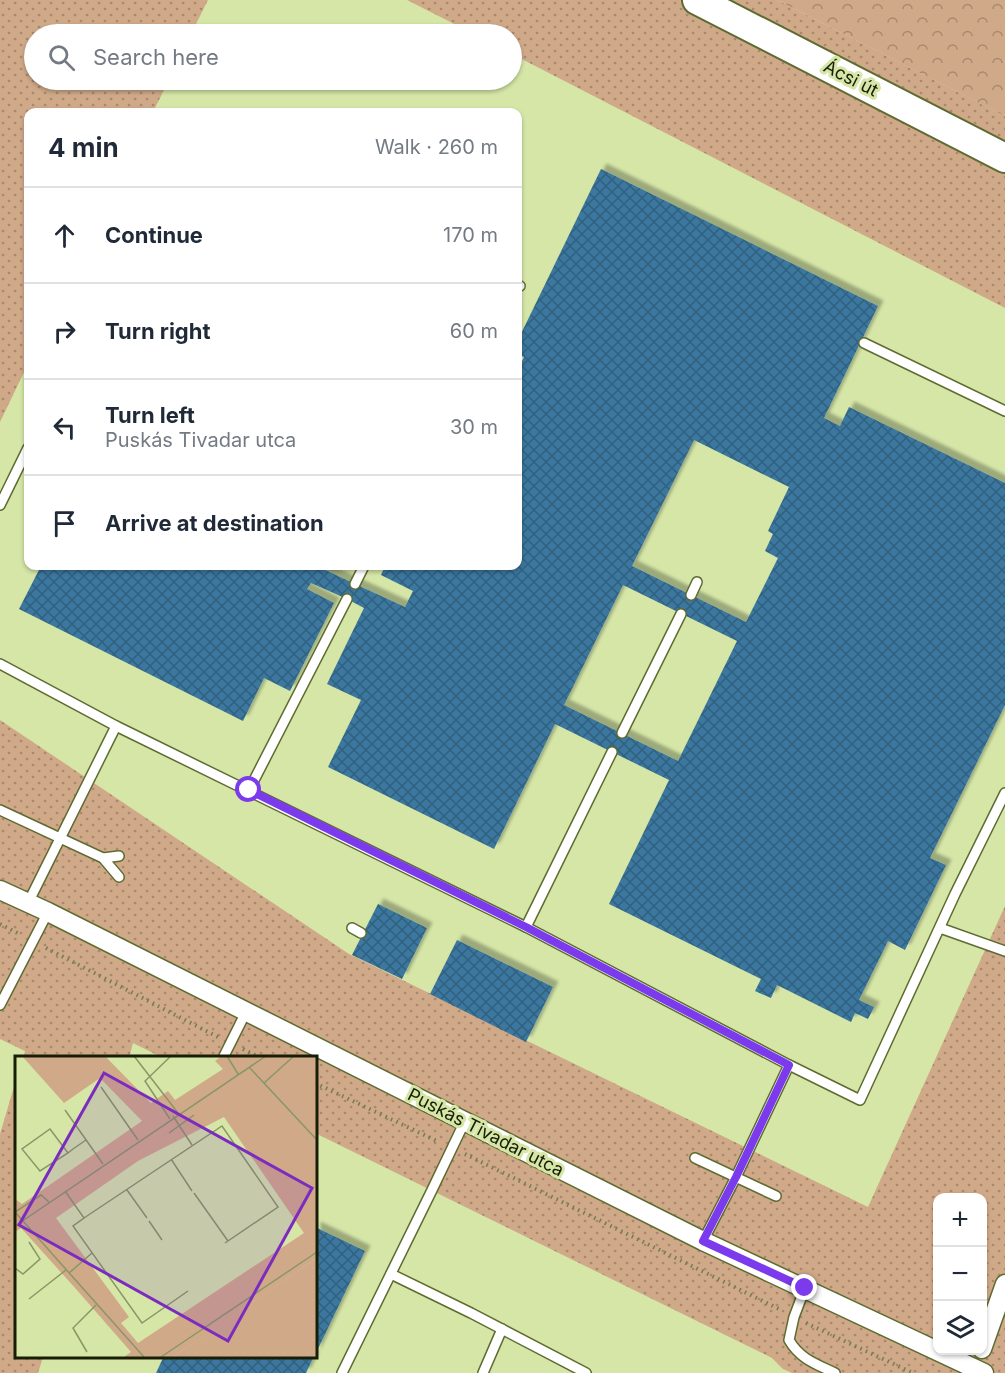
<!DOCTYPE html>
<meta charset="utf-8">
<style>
body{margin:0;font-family:Inter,sans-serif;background:#f2f2f3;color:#1f2937}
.controls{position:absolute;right:18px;bottom:18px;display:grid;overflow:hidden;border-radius:12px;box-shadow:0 2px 4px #0004}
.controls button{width:54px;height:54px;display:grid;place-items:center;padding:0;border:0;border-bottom:2px solid #e0e1e3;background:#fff;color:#1f2937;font:30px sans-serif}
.stop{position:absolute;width:18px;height:18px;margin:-14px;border:4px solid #7c3aed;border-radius:50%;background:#fff}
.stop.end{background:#7c3aed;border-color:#fff;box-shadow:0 2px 6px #0008}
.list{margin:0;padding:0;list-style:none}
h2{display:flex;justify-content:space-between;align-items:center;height:78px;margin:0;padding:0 24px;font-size:26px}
h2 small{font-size:20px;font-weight:400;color:#747a83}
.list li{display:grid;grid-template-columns:39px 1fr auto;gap:18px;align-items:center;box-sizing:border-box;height:96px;padding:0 24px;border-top:2px solid #e0e1e3}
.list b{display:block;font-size:22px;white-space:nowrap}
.list p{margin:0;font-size:20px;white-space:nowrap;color:#747a83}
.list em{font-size:20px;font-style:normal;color:#747a83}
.icon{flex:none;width:33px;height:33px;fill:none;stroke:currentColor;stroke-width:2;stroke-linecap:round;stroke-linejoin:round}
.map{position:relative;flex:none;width:1005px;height:1373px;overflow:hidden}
.search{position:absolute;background:#fff;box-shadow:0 2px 4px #0004;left:24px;top:24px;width:498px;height:66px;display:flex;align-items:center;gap:15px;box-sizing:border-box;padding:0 21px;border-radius:33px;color:#747a83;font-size:22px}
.panel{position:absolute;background:#fff;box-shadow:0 2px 4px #0004;left:24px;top:108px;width:498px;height:462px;border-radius:12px}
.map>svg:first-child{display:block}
.grass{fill:url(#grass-dots);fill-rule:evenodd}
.forest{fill:url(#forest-crowns)}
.building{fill:url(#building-cross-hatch);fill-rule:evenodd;filter:url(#shadow)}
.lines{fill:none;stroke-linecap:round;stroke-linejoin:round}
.lane-casing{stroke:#5e6b31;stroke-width:12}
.street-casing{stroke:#5e6b31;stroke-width:21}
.primary-casing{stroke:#5e6b31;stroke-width:32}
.path{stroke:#727d52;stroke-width:4;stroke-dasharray:1.5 4.5;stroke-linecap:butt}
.lane{stroke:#fff;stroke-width:9}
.street{stroke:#fff;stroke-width:18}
.primary{stroke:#fff;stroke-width:28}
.route{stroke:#7c3aed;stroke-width:8}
.labels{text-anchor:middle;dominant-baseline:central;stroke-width:6;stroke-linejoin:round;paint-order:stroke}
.street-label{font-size:18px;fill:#181e06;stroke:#d5e6a7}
.inset-road{fill:none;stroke:#899667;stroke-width:1.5}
.view{fill:#7b2cbf;fill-opacity:0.15;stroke:#7b2cbf;stroke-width:3}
.inset-edge{fill:none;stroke:#181e06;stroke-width:3}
</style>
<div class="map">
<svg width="1005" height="1373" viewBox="0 0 1005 1373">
<defs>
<pattern id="grass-dots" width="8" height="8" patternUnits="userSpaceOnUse" patternTransform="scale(1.5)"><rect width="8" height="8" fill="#d0a989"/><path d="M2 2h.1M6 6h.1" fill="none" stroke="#a8896e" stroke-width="1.8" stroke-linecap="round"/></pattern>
<pattern id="forest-crowns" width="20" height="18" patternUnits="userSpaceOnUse" patternTransform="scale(1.5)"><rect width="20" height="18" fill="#d0a989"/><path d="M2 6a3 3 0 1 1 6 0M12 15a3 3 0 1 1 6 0" fill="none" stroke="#a8896e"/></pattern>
<pattern id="building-cross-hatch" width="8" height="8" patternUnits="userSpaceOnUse" patternTransform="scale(1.5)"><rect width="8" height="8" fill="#3b779e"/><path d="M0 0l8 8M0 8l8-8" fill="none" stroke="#31617f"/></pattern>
<filter id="shadow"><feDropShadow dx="5.5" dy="-5.5" stdDeviation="1.5" flood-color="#0004"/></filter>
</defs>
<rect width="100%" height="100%" fill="#d5e6a7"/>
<g class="grass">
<polygon points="0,0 208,0 191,34 34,34 34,80 169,80 153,112 28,112 28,364 0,422"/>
<polygon points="407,0 777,0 1005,116 1005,308 512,54 512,34 474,34"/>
<path d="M0 720 349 954 868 1207 1005 906V1373H792L783 1369 772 1358 315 1133V1058H163L133 1043 129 1058H23L25 1051 0 1039ZM938 1198H982V1350H938Z"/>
<polygon points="16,1080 16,1356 43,1357 38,1373 0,1373 0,1134"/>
</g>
<polygon class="forest" points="777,0 1005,0 1005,116 987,107"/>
<g class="building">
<path d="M601 169 878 306 824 418 840 426 849 407 1005 483V705L930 858 946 865 905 950 888 941 859 1000 874 1007 868 1019 855 1013 851 1022 777 985 771 998 755 991 761 979 609 904 669 780 555 724 494 849 328 767 361 700 327 684 364 608 347 599 311 583 307 589 334 603 290 691 264 678 243 721 19 609 41 566H319V567L355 584 405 607 413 591 381 575 385 566H518V370L524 357 518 354V340ZM694 440 789 487 768 531 773 534 765 551 778 558 746 622 632 566ZM623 585 737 641 678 761 564 705Z"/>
<polygon points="378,904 427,928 402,979 352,955"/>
<polygon points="457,940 553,987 526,1042 430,994"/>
<polygon points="315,1227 365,1251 315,1355"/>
<polygon points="164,1356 314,1356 306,1373 156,1373"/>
</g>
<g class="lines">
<defs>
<g id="lane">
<polyline points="518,285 520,286"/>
<polyline points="864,343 1005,411"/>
<polyline points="0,505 28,448"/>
<polyline points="355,584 364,566"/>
<polyline points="691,595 697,582"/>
<polyline points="0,664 116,726 526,927 789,1065"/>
<polyline points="622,733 681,614"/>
<polyline points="249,790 347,599"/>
<polyline points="0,810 103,858 119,877"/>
<polyline points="103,858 119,856"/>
<polyline points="28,903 116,726"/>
<polyline points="526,927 612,752"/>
<polyline points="352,928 361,933"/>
<polyline points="940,928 1005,951"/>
<polyline points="0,1005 48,912"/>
<polyline points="223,1058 246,1012"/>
<polyline points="695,1158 776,1196"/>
<polyline points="703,1241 736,1177 789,1065 860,1100 955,894 1005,793"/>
<polyline points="391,1274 471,1313 586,1373"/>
<path d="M805 1288 794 1317 789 1340C800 1359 816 1364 835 1373"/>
<polyline points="342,1373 432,1190 465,1121"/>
<polyline points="483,1373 502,1329"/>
</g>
<g id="street">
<polyline points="0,890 48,912 703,1241 984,1373"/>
<polyline points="982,1349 1005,1284"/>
</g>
<polyline id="primary" points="697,0 1005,158"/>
</defs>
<use href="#lane" class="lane-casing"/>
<use href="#street" class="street-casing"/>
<use href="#primary" class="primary-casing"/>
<g class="path">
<polyline points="0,924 21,935"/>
<polyline points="46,948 218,1037"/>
<polyline points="243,1049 261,1058"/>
<polyline points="315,1083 439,1142"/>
<polyline points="465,1154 781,1310"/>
<polyline points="806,1323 913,1373"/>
</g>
<use href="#lane" class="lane"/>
<use href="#street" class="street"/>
<use href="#primary" class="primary"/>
</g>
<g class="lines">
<polyline class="route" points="249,790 526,927 789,1065 736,1177 703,1241 805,1288"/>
</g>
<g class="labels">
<g class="street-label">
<text transform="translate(851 78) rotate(27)">Ácsi út</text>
<text transform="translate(486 1132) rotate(27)">Puskás Tivadar utca</text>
</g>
</g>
<g transform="translate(15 1056)">
<rect width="302" height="302" fill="#d5e6a7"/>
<path d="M7 0H90L136 47 153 35 160 44 208 13 200 5 207 0H301V203L158 301H109L116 296 61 233 6 172 0 176V143L7 148 127 65 85 22 49 47ZM209 61 289 177 123 287 106 267 114 261 41 162 123 105Z" fill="#d0a989" fill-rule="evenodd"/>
<path d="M301 203V301H158L198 273Z" fill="#d0a989"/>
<path class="inset-road" d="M119 0 163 57M212 0 223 18M234 11 302 84M249 27 279 0M86 31 123 84M50 54 88 108M158 60 177 89M155 63 130 25 156 0M154 77 179 59M53 97 35 73 7 93 25 115 53 97 58 93 71 84M156 103 177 135M112 134 132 162M50 135 69 162 58 170 127 267 173 235M179 137 213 185M0 156 129 301M0 156 26 139 34 146M69 162 207 70 263 151 210 187M134 165 147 184M0 170 251 0M0 212 8 218 25 203 14 186M54 217 77 197M14 243 51 214M72 296 58 272 81 249M146 301 302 196"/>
<path class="view" d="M89 17 297 132 213 285 4 169Z"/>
<rect width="302" height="302" class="inset-edge"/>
</g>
</svg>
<div class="controls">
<button>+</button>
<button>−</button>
<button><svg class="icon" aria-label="layers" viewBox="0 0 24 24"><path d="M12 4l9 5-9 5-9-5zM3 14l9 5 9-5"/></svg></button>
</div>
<div class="stop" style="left:249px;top:790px"></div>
<div class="stop end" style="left:805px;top:1288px"></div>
<div class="search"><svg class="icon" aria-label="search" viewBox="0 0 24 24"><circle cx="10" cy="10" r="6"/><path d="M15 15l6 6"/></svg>Search here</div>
<section class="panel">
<h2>4 min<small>Walk · 260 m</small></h2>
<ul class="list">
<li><svg class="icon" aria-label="ahead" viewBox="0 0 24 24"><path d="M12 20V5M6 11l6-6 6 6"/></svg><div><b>Continue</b></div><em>170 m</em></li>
<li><svg class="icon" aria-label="right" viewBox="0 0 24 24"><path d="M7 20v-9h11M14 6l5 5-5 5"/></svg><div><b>Turn right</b></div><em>60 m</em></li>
<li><svg class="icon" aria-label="left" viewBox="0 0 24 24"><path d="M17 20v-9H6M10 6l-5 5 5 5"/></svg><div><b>Turn left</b><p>Puskás Tivadar utca</p></div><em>30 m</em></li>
<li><svg class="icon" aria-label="arrive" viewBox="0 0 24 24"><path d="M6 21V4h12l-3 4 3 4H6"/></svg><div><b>Arrive at destination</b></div></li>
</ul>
</section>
</div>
